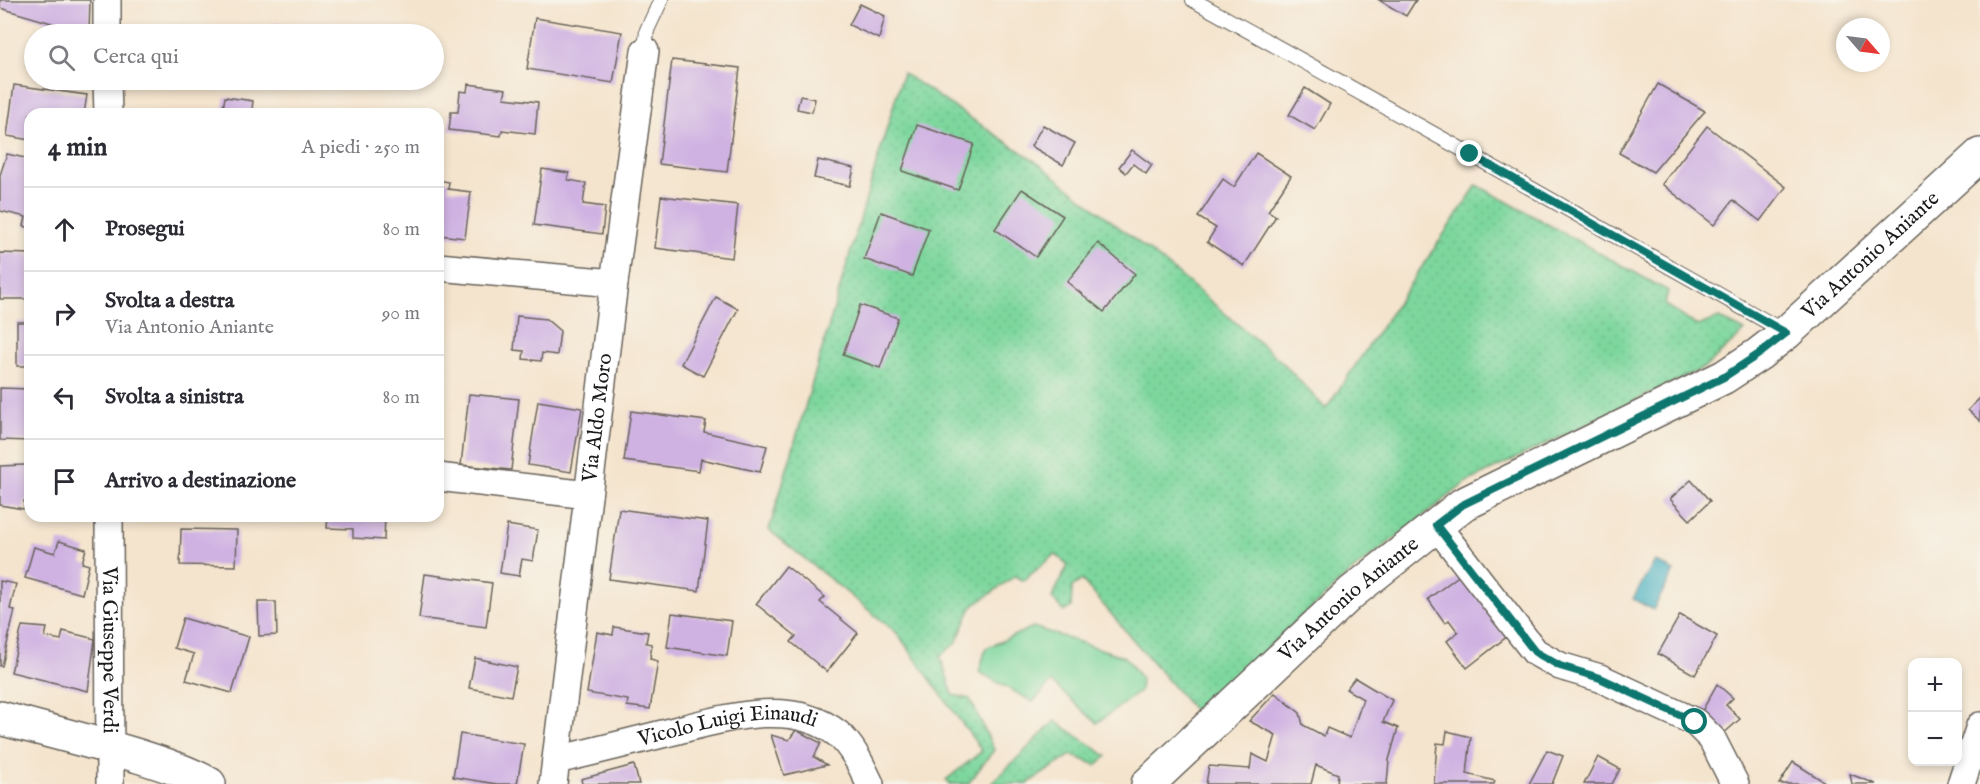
<!DOCTYPE html>
<html lang="it">
<meta charset="utf-8">
<style>
body{margin:0;font-family:"IM FELL English",serif;background:#f2f2f3;color:#2b2b33}
.controls{position:absolute;right:18px;bottom:18px;display:grid;overflow:hidden;border-radius:12px;box-shadow:0 3px 9px #0003}
.controls button{width:54px;height:54px;display:grid;place-items:center;padding:0;border:0;border-bottom:2px solid #e1e1e2;background:#fff;color:#2b2b33;font:30px sans-serif}
.compass{position:absolute;left:1836px;top:18px;width:54px;height:54px;border-radius:50%;background:#fff;box-shadow:0 3px 9px #0003;rotate:118deg}
.stop{position:absolute;width:18px;height:18px;margin:-14px;border:4px solid #0f766e;border-radius:50%;background:#fff}
.stop.end{background:#0f766e;border-color:#fff;box-shadow:0 2px 6px #0008}
.list{margin:0;padding:0;list-style:none}
h2{display:flex;justify-content:space-between;align-items:center;height:78px;margin:0;padding:0 24px;font-size:26px}
h2 small{font-size:20px;font-weight:400;color:#7c7c81}
.list li{display:grid;grid-template-columns:39px 1fr auto;gap:18px;align-items:center;box-sizing:border-box;height:84px;padding:0 24px;border-top:2px solid #e1e1e2}
.list b{display:block;font-size:22px;white-space:nowrap}
.list p{margin:0;font-size:20px;white-space:nowrap;color:#7c7c81}
.list em{font-size:20px;font-style:normal;color:#7c7c81}
.icon{flex:none;width:33px;height:33px;fill:none;stroke:currentColor;stroke-width:2;stroke-linecap:round;stroke-linejoin:round}
.map{position:relative;flex:none;width:1980px;height:784px;overflow:hidden}
.search{position:absolute;background:#fff;box-shadow:0 3px 9px #0003;left:24px;top:24px;width:420px;height:66px;display:flex;align-items:center;gap:15px;box-sizing:border-box;padding:0 21px;border-radius:33px;color:#7c7c81;font-size:22px}
.panel{position:absolute;background:#fff;box-shadow:0 3px 9px #0003;left:24px;top:108px;width:420px;height:414px;border-radius:18px}
.map>svg:first-child{display:block}
.grass{fill:url(#grass-dots);stroke:#4c7a5c;stroke-width:1.5}
.park{fill:#7dd79d;stroke:#4c7a5c;stroke-width:1.5}
.water{fill:#43afc1;stroke:#30666e;stroke-width:1.5}
.building{fill:#cfb2e2}
.lines{fill:none;stroke-linecap:round;stroke-linejoin:round}
.lane-casing{stroke:#68625a;stroke-width:16}
.street-casing{stroke:#68625a;stroke-width:30}
.secondary-casing{stroke:#68625a;stroke-width:36}
.lane{stroke:#fff;stroke-width:14}
.street{stroke:#fff;stroke-width:27}
.secondary{stroke:#fff;stroke-width:33}
.route{stroke:#0f766e;stroke-width:8}
.labels{text-anchor:middle;dominant-baseline:central;stroke-width:6;stroke-linejoin:round;paint-order:stroke}
.street-label{font-size:21px;fill:#1c1c1c;stroke:#f7f3e8}
</style>
<div class="map">
<svg width="1980" height="784" viewBox="0 0 1980 784">
<defs>
<pattern id="grass-dots" width="8" height="8" patternUnits="userSpaceOnUse" patternTransform="scale(1.5)"><rect width="8" height="8" fill="#7dd79d"/><path d="M2 2h.1M6 6h.1" fill="none" stroke="#6bb887" stroke-width="1.8" stroke-linecap="round"/></pattern>
</defs>
<rect width="100%" height="100%" fill="#f7f3e8"/>
<filter id="ink" filterUnits="userSpaceOnUse"><feTurbulence type="fractalNoise" baseFrequency=".0167" numOctaves="2"/><feDisplacementMap in="SourceGraphic" scale="12" xChannelSelector="R" yChannelSelector="G"/><feConvolveMatrix kernelMatrix="1 2 1 2 8 2 1 2 1" color-interpolation-filters="sRGB"/></filter>
<filter id="wash" filterUnits="userSpaceOnUse"><feTurbulence type="fractalNoise" baseFrequency=".008" numOctaves="4" result="noise"/><feDisplacementMap in="SourceGraphic" scale="24" xChannelSelector="R" yChannelSelector="G"/><feGaussianBlur stdDeviation="1.35" result="paint"/><feColorMatrix in="noise" values="0 0 0 0 0 0 0 0 0 0 0 0 0 0 0 0 0 1.4 0 .05"/><feComposite in="paint" operator="in"/></filter>
<g filter="url(#wash)">
<rect width="100%" height="100%" fill="#f4e4cd"/>
<g class="grass">
<polygon points="903,73 1038,163 1177,273 1280,360 1326,409 1477,185 1668,291 1665,305 1697,326 1719,318 1745,331 1705,367 1467,482 1351,572 1196,713 1082,580 1072,587 1071,607 1064,612 1052,598 1068,565 1055,554 1023,581 1015,576 972,607 956,643 940,656 953,695 970,699 994,750 968,784 949,784 946,780 982,751 897,633 769,530"/>
<polygon points="1055,721 1107,756 1096,765 1071,755 1027,784 991,784"/>
</g>
<polygon class="park" points="1033,627 1125,657 1141,678 1140,691 1097,723 1051,682 1033,702 979,672 986,648"/>
<polygon class="water" points="1655,561 1674,571 1653,610 1633,599"/>
<g id="blocks">
<g class="building">
<polygon points="0,0 90,0 89,34 0,8"/>
<polygon points="1379,0 1416,0 1406,16"/>
<polygon points="860,4 885,16 879,39 849,25"/>
<polygon points="535,18 622,32 613,83 527,69"/>
<polygon points="275,23 316,34 271,34"/>
<polygon points="672,60 740,68 727,172 659,164"/>
<polygon points="468,84 506,89 504,98 538,102 535,134 502,130 501,136 449,130 451,112 458,112 460,91 467,92"/>
<polygon points="1658,84 1705,111 1653,172 1619,153"/>
<polygon points="14,85 87,95 84,114 30,114 30,140 7,136"/>
<polygon points="1305,88 1330,104 1315,130 1289,115"/>
<polygon points="800,96 815,99 812,112 797,109"/>
<polygon points="225,97 253,101 252,109 274,114 222,114"/>
<polygon points="917,125 974,144 958,190 902,171"/>
<polygon points="1043,125 1075,143 1063,165 1031,146"/>
<polygon points="1707,126 1786,187 1760,221 1733,200 1714,225 1662,184"/>
<polygon points="1132,150 1152,165 1146,174 1133,164 1126,173 1119,167"/>
<polygon points="1256,153 1291,176 1268,211 1276,216 1244,266 1207,242 1216,228 1198,217 1223,179 1234,187"/>
<polygon points="7,154 30,159 30,228 24,226 26,217 0,211 0,175"/>
<polygon points="818,160 854,168 850,186 814,178"/>
<polygon points="542,169 569,173 568,180 586,183 583,204 605,207 602,234 534,225"/>
<polygon points="438,180 449,182 448,189 471,192 465,238 439,235"/>
<polygon points="1022,189 1063,216 1036,257 995,229"/>
<polygon points="661,196 738,205 732,258 655,248"/>
<polygon points="881,212 929,229 912,276 864,259"/>
<polygon points="1098,243 1135,274 1104,312 1067,282"/>
<polygon points="0,253 30,254 30,299 0,299"/>
<polygon points="716,297 738,309 703,376 681,364"/>
<polygon points="860,305 898,318 880,368 843,355"/>
<polygon points="517,316 546,319 560,331 557,355 542,353 541,361 523,359 524,351 514,350"/>
<rect x="17" y="322" width="13" height="44"/>
<polygon points="0,388 30,389 30,441 0,440"/>
<polygon points="469,394 519,399 511,470 461,465"/>
<polygon points="1980,398 1980,421 1968,410"/>
<polygon points="538,401 582,408 571,472 528,465"/>
<polygon points="631,411 706,421 704,432 767,446 760,472 701,459 699,471 624,461"/>
<polygon points="24,465 30,465 30,501 24,501 24,509 0,505 0,466"/>
<polygon points="1691,480 1710,501 1690,520 1670,499"/>
<polygon points="619,509 708,521 699,591 609,579"/>
<polygon points="328,516 385,516 384,540 353,538 353,529 327,528"/>
<polygon points="507,525 538,530 533,561 522,559 519,576 500,573"/>
<polygon points="181,529 237,530 236,566 180,565"/>
<polygon points="59,541 86,549 82,563 89,565 82,594 25,578 34,547 55,553"/>
<polygon points="786,566 825,597 820,602 858,633 827,672 791,642 796,636 756,604"/>
<polygon points="425,574 492,583 486,627 419,618"/>
<polygon points="1461,574 1509,635 1467,668 1447,641 1458,632 1449,620 1445,623 1428,599"/>
<polygon points="0,581 16,584 10,609 15,610 2,666 0,666"/>
<polygon points="258,602 276,602 277,635 259,636"/>
<polygon points="672,613 732,621 727,656 667,647"/>
<polygon points="1680,615 1717,636 1695,675 1658,654"/>
<polygon points="183,618 249,637 232,693 186,680 194,654 174,648"/>
<polygon points="22,626 47,628 45,637 61,640 63,631 95,639 88,691 11,672"/>
<polygon points="614,627 648,632 646,643 652,644 650,659 658,661 650,709 627,706 628,700 587,693 597,632 613,635"/>
<polygon points="475,658 517,667 511,696 469,688"/>
<polygon points="1355,678 1392,700 1383,722 1398,728 1389,760 1387,784 1337,784 1338,774 1316,765 1311,784 1206,784 1209,766 1250,769 1252,754 1268,762 1276,735 1249,721 1275,693 1300,713 1303,725 1324,736 1327,728 1350,738 1363,699 1346,689"/>
<polygon points="1717,684 1733,698 1726,705 1740,719 1722,735 1701,713"/>
<polygon points="796,730 821,743 814,757 827,765 784,775 771,735 789,740"/>
<polygon points="1447,731 1471,737 1467,774 1495,781 1494,784 1434,784 1437,743 1445,744"/>
<polygon points="460,734 524,744 517,784 497,784 453,777"/>
<polygon points="1547,750 1563,756 1552,784 1529,784"/>
<polygon points="1598,757 1620,769 1612,784 1584,784"/>
<polygon points="1793,762 1828,784 1779,784"/>
<polygon points="634,765 639,784 582,784 581,779"/>
<polygon points="1850,774 1876,784 1852,784"/>
</g>
</g>
</g>
<g filter="url(#ink)">
<use href="#blocks" fill-opacity="0" stroke="#68625a" stroke-width="1.5"/>
<g class="lines">
<defs>
<g id="lane">
<polyline points="1193,0 1470,154 1785,332"/>
<polyline points="645,51 647,30 661,0"/>
</g>
<g id="street">
<polyline points="107,0 107,34"/>
<polyline points="107,80 108,114"/>
<polyline points="438,267 614,283"/>
<polyline points="438,477 588,495"/>
<path id="s1" d="M109 516 110 784"/>
<polyline points="1436,525 1535,652 1560,666 1600,678 1695,722 1712,739 1735,784"/>
<path id="s2" d="M556 760C591 752 627 743 662 734 716 721 790 695 838 734 853 747 862 767 870 784"/>
<path id="s3" d="M553 784 614 283 645 51"/>
<polyline points="1961,784 1980,726"/>
</g>
<g id="secondary">
<path d="M0 718C45 730 90 741 135 755 160 763 186 771 209 784"/>
<path id="s4" d="M1148 784 1351 593 1462 505 1724 377 1759 354 1786 333 1980 155"/>
</g>
</defs>
<use href="#lane" class="lane-casing"/>
<use href="#street" class="street-casing"/>
<use href="#secondary" class="secondary-casing"/>
<use href="#lane" class="lane"/>
<use href="#street" class="street"/>
<use href="#secondary" class="secondary"/>
</g>
</g>
<g class="lines" filter="url(#ink)">
<polyline class="route" points="1470,154 1786,333 1759,354 1724,377 1462,505 1436,525 1535,652 1560,666 1600,678 1695,722"/>
</g>
<g class="labels">
<g class="street-label">
<text stroke="none"><textPath href="#s4" startOffset="903">Via Antonio Aniante</textPath></text>
<text stroke="none"><textPath href="#s3" startOffset="369">Via Aldo Moro</textPath></text>
<text stroke="none"><textPath href="#s4" startOffset="273">Via Antonio Aniante</textPath></text>
<text stroke="none"><textPath href="#s1" startOffset="134">Via Giuseppe Verdi</textPath></text>
<text stroke="none"><textPath href="#s2" startOffset="176">Vicolo Luigi Einaudi</textPath></text>
</g>
</g>
</svg>
<div class="controls">
<button>+</button>
<button>−</button>
</div>
<svg class="compass" viewBox="-18 -18 36 36"><path d="M0-13l5 13h-10z" fill="#e53935"/><path d="M0 13l5-13h-10z" fill="#7c7c81"/></svg>
<div class="stop" style="left:1695px;top:722px"></div>
<div class="stop end" style="left:1470px;top:154px"></div>
<div class="search"><svg class="icon" aria-label="search" viewBox="0 0 24 24"><circle cx="10" cy="10" r="6"/><path d="M15 15l6 6"/></svg>Cerca qui</div>
<section class="panel">
<h2>4 min<small>A piedi · 250 m</small></h2>
<ul class="list">
<li><svg class="icon" aria-label="ahead" viewBox="0 0 24 24"><path d="M12 20V5M6 11l6-6 6 6"/></svg><div><b>Prosegui</b></div><em>80 m</em></li>
<li><svg class="icon" aria-label="right" viewBox="0 0 24 24"><path d="M7 20v-9h11M14 6l5 5-5 5"/></svg><div><b>Svolta a destra</b><p>Via Antonio Aniante</p></div><em>90 m</em></li>
<li><svg class="icon" aria-label="left" viewBox="0 0 24 24"><path d="M17 20v-9H6M10 6l-5 5 5 5"/></svg><div><b>Svolta a sinistra</b></div><em>80 m</em></li>
<li><svg class="icon" aria-label="arrive" viewBox="0 0 24 24"><path d="M6 21V4h12l-3 4 3 4H6"/></svg><div><b>Arrivo a destinazione</b></div></li>
</ul>
</section>
</div>
